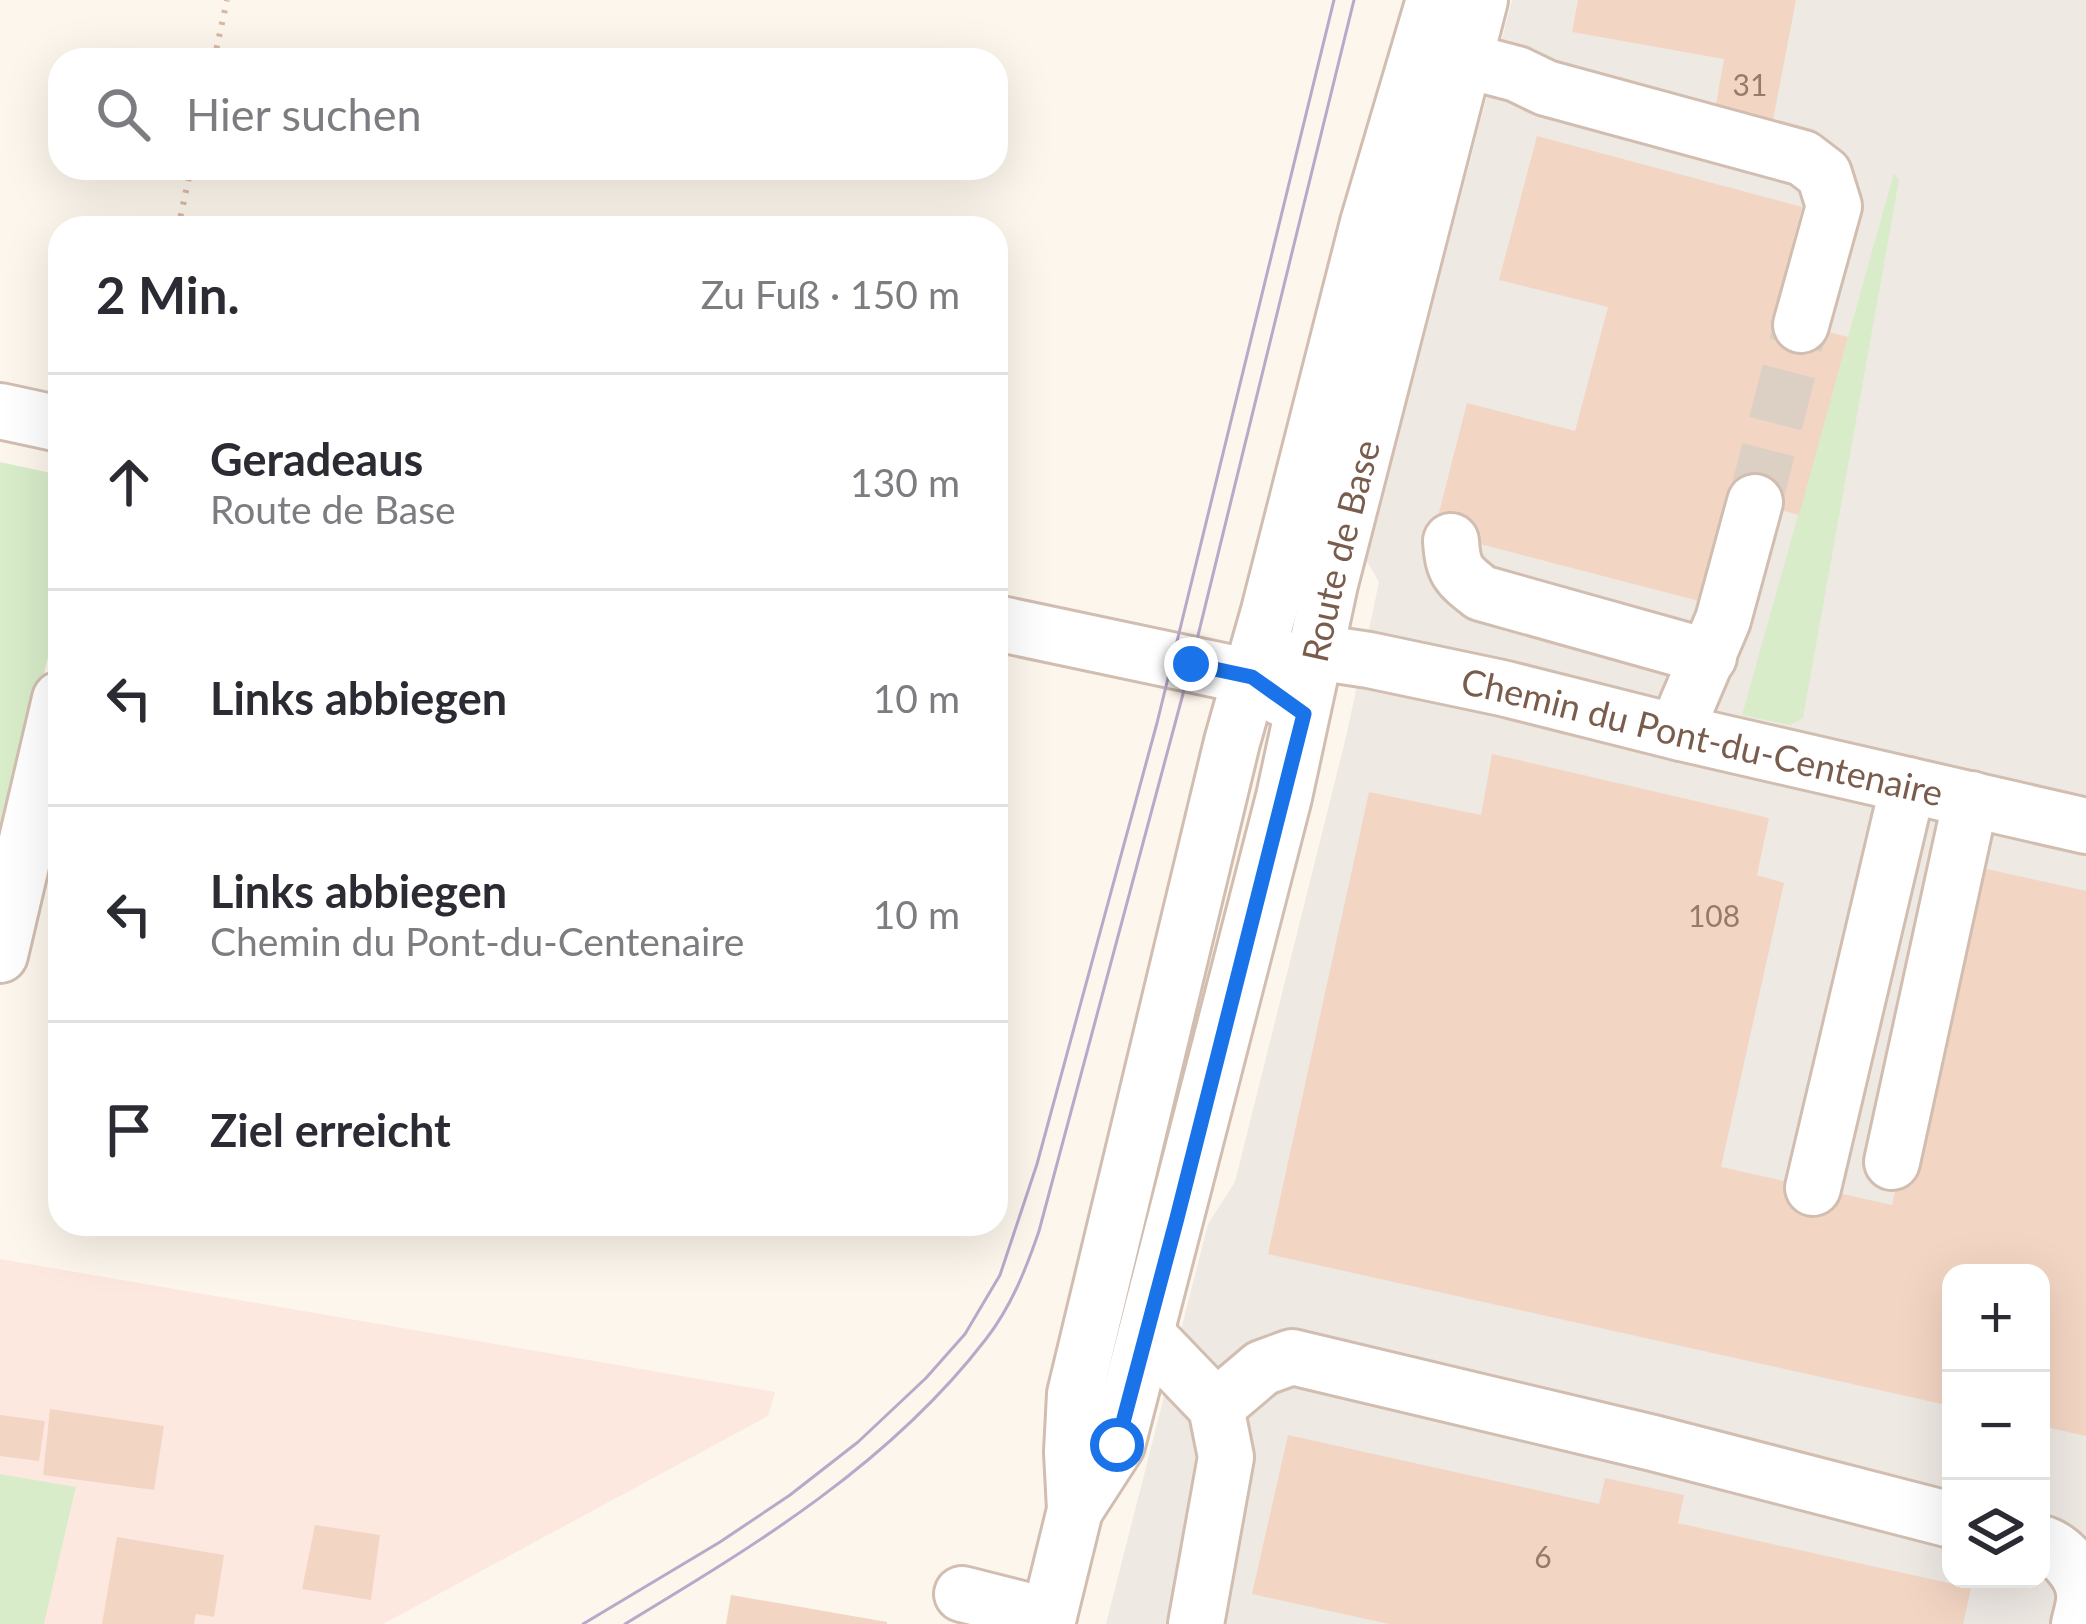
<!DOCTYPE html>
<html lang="de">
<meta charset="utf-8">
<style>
body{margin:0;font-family:Lato,sans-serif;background:#f7f7f7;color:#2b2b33}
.controls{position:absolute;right:36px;bottom:36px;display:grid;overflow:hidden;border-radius:24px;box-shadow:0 12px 48px #0002}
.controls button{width:108px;height:108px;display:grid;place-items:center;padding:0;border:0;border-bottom:3px solid #e1e1e2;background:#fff;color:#2b2b33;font:60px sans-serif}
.stop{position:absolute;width:36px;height:36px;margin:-27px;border:9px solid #1a73e8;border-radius:50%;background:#fff}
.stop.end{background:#1a73e8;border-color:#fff;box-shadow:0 3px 12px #0008}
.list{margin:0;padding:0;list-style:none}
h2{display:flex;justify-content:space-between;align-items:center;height:156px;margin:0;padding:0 48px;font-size:51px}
h2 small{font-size:39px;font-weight:400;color:#7c7c81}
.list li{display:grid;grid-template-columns:78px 1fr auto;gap:36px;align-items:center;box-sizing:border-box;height:216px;padding:0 48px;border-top:3px solid #e1e1e2}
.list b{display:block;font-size:45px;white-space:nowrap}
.list p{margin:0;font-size:39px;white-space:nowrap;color:#7c7c81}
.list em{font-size:39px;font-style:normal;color:#7c7c81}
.icon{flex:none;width:66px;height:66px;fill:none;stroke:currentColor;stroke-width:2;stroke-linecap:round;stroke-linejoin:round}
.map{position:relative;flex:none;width:2086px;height:1624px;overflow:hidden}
.search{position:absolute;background:#fff;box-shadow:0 12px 48px #0002;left:48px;top:48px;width:960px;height:132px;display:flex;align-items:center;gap:30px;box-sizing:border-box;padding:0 42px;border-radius:36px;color:#7c7c81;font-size:45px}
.panel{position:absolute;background:#fff;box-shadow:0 12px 48px #0002;left:48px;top:216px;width:960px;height:1020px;border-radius:36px}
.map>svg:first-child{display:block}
.commercial{fill:#fde8e0}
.industrial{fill:#efe9e4;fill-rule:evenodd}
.green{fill:#d8ecc9}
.building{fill:#f3d5c3}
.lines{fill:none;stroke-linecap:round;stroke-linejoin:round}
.minor-tunnel{stroke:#dcd0c4;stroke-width:54;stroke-dasharray:54 27;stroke-linecap:butt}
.minor-casing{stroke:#d1beb0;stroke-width:60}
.path{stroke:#d9b8a5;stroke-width:6;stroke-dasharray:3 9;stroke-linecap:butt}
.minor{stroke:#fff;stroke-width:54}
.tram{stroke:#b9a8c9;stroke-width:3}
.route{stroke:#1a73e8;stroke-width:15}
.labels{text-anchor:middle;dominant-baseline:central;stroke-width:9;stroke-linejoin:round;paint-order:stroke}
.number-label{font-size:30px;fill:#987a6a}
.street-label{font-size:36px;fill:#7a5c4d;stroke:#fffaf3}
</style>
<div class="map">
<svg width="2086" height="1624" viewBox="0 0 2086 1624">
<rect width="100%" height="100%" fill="#fdf6ec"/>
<polygon class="commercial" points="0,1259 775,1392 768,1416 383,1624 44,1624 76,1488 0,1474"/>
<path class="industrial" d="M1512 0H2086V1624H1106L1208 1224 1235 1182 1346 737 1379 582 1366 560ZM1951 1273H2041V1579H1951Z"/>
<g class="green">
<polygon points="1894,173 1899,180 1803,718 1790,725 1742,715"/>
<polygon points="0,462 60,475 60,607 0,857"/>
<polygon points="0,1474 76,1487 44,1624 0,1624"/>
</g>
<g class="building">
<polygon points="1578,0 1796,0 1773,120 1715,110 1724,59 1572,32"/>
<polygon points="1537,136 1802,207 1773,318 1848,337 1799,515 1727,495 1699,601 1434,532 1467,403 1575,431 1608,307 1499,280"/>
<polygon points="1492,754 1769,818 1757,875 1784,883 1721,1167 1892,1205 1969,865 2086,891 2086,1436 2041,1426 2041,1273 1951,1273 1951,1406 1268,1254 1369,792 1481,815"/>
<polygon points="50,1409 164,1426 154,1490 43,1475"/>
<polygon points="0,1415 45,1421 39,1461 0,1456"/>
<polygon points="1288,1435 1599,1504 1605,1478 1684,1495 1678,1523 1971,1588 1963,1624 1389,1624 1252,1594"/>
<polygon points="315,1525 380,1535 371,1600 302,1589"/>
<polygon points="117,1537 224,1555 214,1617 196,1614 194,1624 102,1624"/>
<polygon points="731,1595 887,1622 887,1624 726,1624"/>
</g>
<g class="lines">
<polyline class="minor-tunnel" points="1755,502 1801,325"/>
<defs>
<g id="minor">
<polyline points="1464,60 1517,74 1546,88 1803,158 1824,174 1834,206 1801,325"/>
<polyline points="0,411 60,424"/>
<path d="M1451 541C1453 571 1458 575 1481 593L1709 657"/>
<polyline points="996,623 1251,677 1281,698"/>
<path id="s1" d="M1282 665 1316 652 1369 660 1502 688 1681 733 2086 826"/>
<polyline points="1681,733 1686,707 1723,620 1755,502"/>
<polyline points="0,955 60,699"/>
<polyline points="1892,1162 1971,799"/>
<polyline points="1813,1188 1908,785"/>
<polyline points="1146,1334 1216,1407 1226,1457 1196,1624"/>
<polyline points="1216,1407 1262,1368 1292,1357 1653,1443 1951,1520"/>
<path id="s2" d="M1075 1510 1117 1445 1284 797 1330 584 1480 0"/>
<path d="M2041 1543C2060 1548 2083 1573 2084 1594 2085 1604 2081 1615 2079 1624"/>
<polyline points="962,1594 1049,1616"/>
<polyline points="1047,1624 1075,1510 1072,1452 1075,1394 1232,742 1269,611 1368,223 1434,0"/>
</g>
</defs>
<use href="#minor" class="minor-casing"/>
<g class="path">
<polyline points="214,60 227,0"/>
<polyline points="178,228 191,168"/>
</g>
<use href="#minor" class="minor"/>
<g class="tram">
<polyline points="583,1624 720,1542 790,1495 858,1442 926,1378 965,1334 1000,1275 1037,1164 1157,723 1334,0"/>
<path d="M625 1624C756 1545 891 1463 986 1339 1011 1307 1026 1269 1039 1231L1191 664 1354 0"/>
</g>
</g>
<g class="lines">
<polyline class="route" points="1117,1445 1177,1218 1304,714 1252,677 1191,664"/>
</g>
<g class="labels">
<g class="number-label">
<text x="1750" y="84">31</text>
<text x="1714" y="915">108</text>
<text x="1543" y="1556">6</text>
</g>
<g class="street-label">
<text stroke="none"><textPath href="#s2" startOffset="999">Route de Base</textPath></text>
<text stroke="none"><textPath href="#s1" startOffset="432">Chemin du Pont-du-Centenaire</textPath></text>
</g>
</g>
</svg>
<div class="controls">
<button>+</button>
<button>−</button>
<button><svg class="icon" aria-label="layers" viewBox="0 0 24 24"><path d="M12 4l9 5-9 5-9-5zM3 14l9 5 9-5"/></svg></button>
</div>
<div class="stop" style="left:1117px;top:1445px"></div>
<div class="stop end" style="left:1191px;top:664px"></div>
<div class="search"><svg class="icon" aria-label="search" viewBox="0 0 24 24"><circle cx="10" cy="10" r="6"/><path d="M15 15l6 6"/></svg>Hier suchen</div>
<section class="panel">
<h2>2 Min.<small>Zu Fuß · 150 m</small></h2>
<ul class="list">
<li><svg class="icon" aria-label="ahead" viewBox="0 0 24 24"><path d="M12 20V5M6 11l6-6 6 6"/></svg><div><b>Geradeaus</b><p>Route de Base</p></div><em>130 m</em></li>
<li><svg class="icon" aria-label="left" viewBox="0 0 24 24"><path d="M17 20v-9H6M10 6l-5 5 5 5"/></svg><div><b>Links abbiegen</b></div><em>10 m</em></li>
<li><svg class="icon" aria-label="left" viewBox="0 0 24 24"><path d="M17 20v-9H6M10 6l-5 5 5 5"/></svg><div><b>Links abbiegen</b><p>Chemin du Pont-du-Centenaire</p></div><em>10 m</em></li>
<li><svg class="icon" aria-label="arrive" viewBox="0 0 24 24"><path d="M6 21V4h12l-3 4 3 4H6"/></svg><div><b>Ziel erreicht</b></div></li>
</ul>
</section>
</div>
